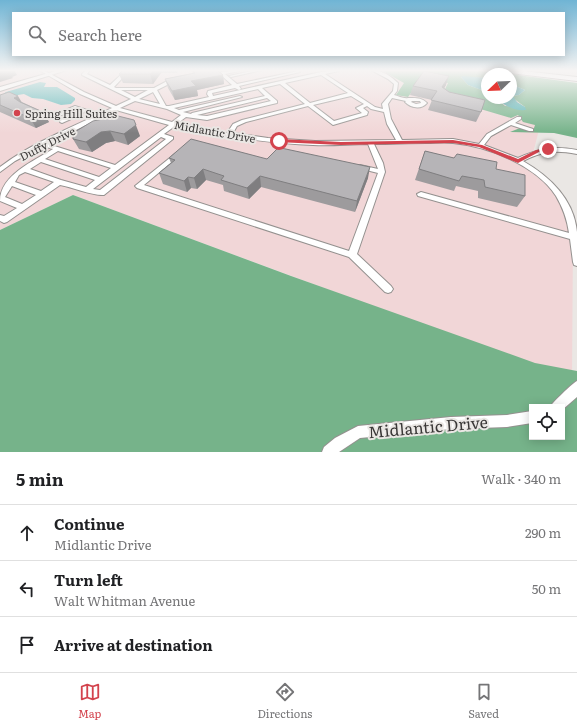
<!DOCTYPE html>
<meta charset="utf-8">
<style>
body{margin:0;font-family:Literata,serif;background:#f2f2f2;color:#202124}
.controls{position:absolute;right:12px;bottom:12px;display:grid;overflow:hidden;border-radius:0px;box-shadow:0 2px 10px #0003}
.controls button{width:36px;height:36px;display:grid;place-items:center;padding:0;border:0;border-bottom:1px solid #e0e0e0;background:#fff;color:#202124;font:20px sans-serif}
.compass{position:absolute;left:481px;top:68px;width:36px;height:36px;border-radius:50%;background:#fff;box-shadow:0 2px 10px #0003;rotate:247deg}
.stop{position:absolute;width:12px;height:12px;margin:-9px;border:3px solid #d3434d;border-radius:50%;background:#fff}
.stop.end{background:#d3434d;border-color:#fff;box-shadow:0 1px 4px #0008}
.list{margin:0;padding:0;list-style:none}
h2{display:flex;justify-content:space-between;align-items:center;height:52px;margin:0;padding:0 16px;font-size:17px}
h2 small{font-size:13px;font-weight:400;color:#757577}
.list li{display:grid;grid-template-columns:26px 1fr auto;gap:12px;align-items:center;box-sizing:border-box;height:56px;padding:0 16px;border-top:1px solid #e0e0e0}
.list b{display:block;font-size:15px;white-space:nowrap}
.list p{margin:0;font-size:13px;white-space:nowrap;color:#757577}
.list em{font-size:13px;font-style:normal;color:#757577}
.icon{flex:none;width:22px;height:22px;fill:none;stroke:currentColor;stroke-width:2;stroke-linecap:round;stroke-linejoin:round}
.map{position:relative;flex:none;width:577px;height:452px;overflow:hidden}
.search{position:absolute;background:#fff;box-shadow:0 2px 10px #0003;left:12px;right:12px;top:12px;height:44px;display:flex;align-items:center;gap:10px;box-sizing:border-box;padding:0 14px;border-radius:0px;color:#757577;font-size:15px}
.sheet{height:220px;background:#fff}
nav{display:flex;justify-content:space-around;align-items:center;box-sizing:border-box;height:56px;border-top:1px solid #e0e0e0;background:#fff;font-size:11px;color:#757577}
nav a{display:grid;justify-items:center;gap:2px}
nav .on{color:#d3434d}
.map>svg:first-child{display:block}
.commercial{fill:#f1d6d7}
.forest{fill:#76b38a;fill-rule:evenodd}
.water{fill:#5bb5b6}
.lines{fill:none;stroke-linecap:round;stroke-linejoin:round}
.minor-casing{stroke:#94918f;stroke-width:2}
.major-casing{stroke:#94918f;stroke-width:2}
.highway-casing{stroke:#94918f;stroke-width:2}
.minor{fill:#fff;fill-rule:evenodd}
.major{fill:#fff;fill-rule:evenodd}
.highway{fill:#fff;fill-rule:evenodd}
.wall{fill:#9d9b9d}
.shaded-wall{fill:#7f7e80}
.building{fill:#b6b4b7;stroke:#7f7e80}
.route{fill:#d3434d}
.poi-dot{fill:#d3434d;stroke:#eae7e4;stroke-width:1.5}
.labels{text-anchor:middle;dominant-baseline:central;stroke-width:4;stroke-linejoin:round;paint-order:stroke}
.far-poi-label{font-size:11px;fill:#3a3837;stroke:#eae7e4;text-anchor:start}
.far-street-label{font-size:11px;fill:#3a3837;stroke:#eae7e4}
.near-street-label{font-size:16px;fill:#3a3837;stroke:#eae7e4}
</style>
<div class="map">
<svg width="577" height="452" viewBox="0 0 577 452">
<rect width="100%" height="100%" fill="#eae7e4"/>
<polygon class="commercial" points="0,70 468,70 487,74 487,98 511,98 511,75 541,122 533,153 514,158 536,172 560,196 573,237 572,380 73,195 0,230"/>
<g class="forest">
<polygon points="381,70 473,70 508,74 487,74 487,78 461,77 468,85 487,92 487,98 496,98 505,106 525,107 513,98 513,96 519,95 525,90 511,84 511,74 577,83 577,138 554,133 510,132 520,128 533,131 535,125 523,122 518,115 511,118 450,100 442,95 448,83 422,78 408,97 396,95 404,83"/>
<path d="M73 195 291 276 535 363 577 371V452H0V230ZM532 407H562V437H532Z"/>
</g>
<g class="water">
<polygon points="462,76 487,78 487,92 468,85 461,77"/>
<polygon points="40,82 46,83 44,87 57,87 75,98 75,100 71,104 61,105 43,99 32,98 24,94 5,97 1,96 6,92"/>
<path d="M511 84 525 90 519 95 513 96 517 102 525 107 526 110C514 111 505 106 496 98H511Z"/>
</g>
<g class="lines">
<defs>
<g id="minor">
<path d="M39 70H43L84 92 116 106 131 99 82 75V74L86 70H90L87 74 110 85 126 70H130L114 87 116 88H154L171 79H175V81L157 90 166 106H169L209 97 207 94 208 91 232 85 220 74V73L222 72 239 70V71L225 74 237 84 298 71 300 72 239 86 241 89 239 90 235 88 212 93 213 96 321 72 339 70V71L325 74 375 107 383 109 382 104 393 91 394 84 388 79 371 70C380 69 391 76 398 83L397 91 394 95C398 96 404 99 408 98 415 98 421 97 427 103 421 110 411 108 405 102L406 101 392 98 388 104 391 119 402 140 453 139 479 144 487 134 517 117H521V119L515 123 533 129V131H529L511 125 491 136 484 145 518 158C540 148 554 146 577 150V154C555 150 543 151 523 161 549 176 574 199 577 232 577 243 577 254 577 266L574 265 573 262 570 239 418 196 417 194 421 192 569 233C567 219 563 208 556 196 537 166 488 146 453 143 445 142 435 143 426 143 409 143 392 144 374 144L383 163 385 172 357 254 391 286 393 289 391 292 388 293 385 292 349 257 137 188 135 186 176 153H180V155L144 185 349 251 378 173 358 168 357 167 360 165 378 169 368 144C350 144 332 146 313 145 266 143 221 136 175 126L164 134 173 137V139L104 195C94 196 71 187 60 185L7 222 4 223 0 221V215L4 216 17 208 0 201C0 175 34 161 53 149L43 146 15 161 0 172V167C33 142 75 126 112 108L80 94ZM321 75 348 93 310 103 285 83ZM280 84 305 104 242 120 233 124 227 133 178 123 186 117 207 120 277 103V101L262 88ZM258 89 265 96 192 113 191 114 183 112 242 97 240 96 179 110 174 108ZM121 90H148L135 97ZM153 92 160 104 139 99ZM351 96 364 104 356 108 362 113 334 121 313 105ZM267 98 271 101 207 116 197 115ZM135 101 167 109 181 115 172 122 120 108ZM412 101H420L421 103 416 104 411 102ZM308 106 333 125 367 115 368 112 363 108 367 106 371 109 384 112 387 124 396 140 315 141 268 138 233 133 237 126 246 122ZM116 110 169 125 115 165 48 144ZM161 137 166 139 100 190 93 189ZM58 151 111 168 99 177 45 159ZM41 162 95 180 86 187 61 180 30 169ZM25 172 54 182 41 191 15 182 19 175ZM12 186 36 195 22 204 5 197Z"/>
<polygon points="256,70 262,70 231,77 229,76"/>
<polygon points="75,106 87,110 80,115 62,123 60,122 60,120 80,111 75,110 54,118 51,116"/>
<path d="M577 381V397L562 410V407H550C552 403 573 383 577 381Z"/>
<polygon points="532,411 532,423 507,427 451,429 360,438 339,452 322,452 324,447 335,438 358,426 451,417 507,415"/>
</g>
<polygon id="major" points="59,70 67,70 0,91 0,87"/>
<polygon id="highway" points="499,70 514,70 577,77 577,81 502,72"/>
</defs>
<use href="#minor" class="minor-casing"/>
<use href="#major" class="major-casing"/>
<use href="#highway" class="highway-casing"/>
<use href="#minor" class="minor"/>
<use href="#major" class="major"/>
<use href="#highway" class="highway"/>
</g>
<g class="wall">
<polygon points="123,70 179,70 177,73 161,73 153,84 123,83 119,74"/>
<polygon points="192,70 217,70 223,75 224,84 197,90 198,96 175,100 168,88 165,79 193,73"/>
<polygon points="446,85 444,88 481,112 476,122 428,110 432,100 410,95 413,86"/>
<polygon points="0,95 22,102 43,112 49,122 36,128 0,112"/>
<polygon points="93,121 140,136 128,145 115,141 106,143 92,152 79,149 73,139"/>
<polygon points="425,151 496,169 525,196 517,207 478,198 478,191 456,186 454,191 415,180"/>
<polygon points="169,158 267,159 368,178 355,212 261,187 249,199 224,191 223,185 206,180 197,189 191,188 187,192 163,184 159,173 171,163"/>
</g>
<g class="shaded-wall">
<polygon points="6,70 14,70 17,75 12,77 13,78 0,82 0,71"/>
<polygon points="154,70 160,70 161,73 153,84 150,74"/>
<polygon points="223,75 224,84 197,90 198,96 175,100 172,91 191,81"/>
<polygon points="449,76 446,85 439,97 442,87"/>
<polygon points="18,96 24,106 14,98"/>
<polygon points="43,112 49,122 36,128 30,118"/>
<polygon points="134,120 140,136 128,145 124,134"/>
<polygon points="110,131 115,141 106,143 92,152 86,142 101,132"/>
<polygon points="370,167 368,178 355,212 357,201"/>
<polygon points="203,169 206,180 197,189 194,178"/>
<polygon points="260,176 261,187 249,199 247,188"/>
<polygon points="188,177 191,188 187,192 184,181"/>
</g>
<g class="building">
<polygon points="123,70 154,70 150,74 119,74"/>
<polygon points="193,70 217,70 223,75 191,81 196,86 172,91 165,79 195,73"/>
<polygon points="424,71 449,76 442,87 449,92 485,100 481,112 431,100 437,91 413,86"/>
<polygon points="9,92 18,96 14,98 20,102 43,112 30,118 0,105 0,95"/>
<polygon points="118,116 134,120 136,125 124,134 110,131 101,132 86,142 73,139 73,133 93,121"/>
<polygon points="191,139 267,159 277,149 281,148 370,167 357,201 260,176 247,188 221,180 224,176 203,169 194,178 188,177 184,181 159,173 175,160 169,158"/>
<polygon points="425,151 454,158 457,154 497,162 496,169 525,175 525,196 485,187 484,180 462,176 459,181 419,169"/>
</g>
<linearGradient id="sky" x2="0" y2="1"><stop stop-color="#6fb4d4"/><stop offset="0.53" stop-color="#f6f4f3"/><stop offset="1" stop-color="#f6f4f3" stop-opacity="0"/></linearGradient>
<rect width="577" height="133" fill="url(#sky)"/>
<polygon class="route" points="279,139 341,142 453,140 482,145 518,159 536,150 548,148 551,149 539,152 518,163 479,147 453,143 341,145 277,142"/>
<circle class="poi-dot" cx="17" cy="113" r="4"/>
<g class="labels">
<g class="far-poi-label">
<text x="25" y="113">Spring Hill Suites</text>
</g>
<g class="far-street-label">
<text transform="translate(215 131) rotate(10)">Midlantic Drive</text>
<text transform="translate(47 143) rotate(-27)">Duffy Drive</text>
</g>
<g class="near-street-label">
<text transform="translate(428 426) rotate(-5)">Midlantic Drive</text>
</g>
</g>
</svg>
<div class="controls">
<button><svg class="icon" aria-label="locate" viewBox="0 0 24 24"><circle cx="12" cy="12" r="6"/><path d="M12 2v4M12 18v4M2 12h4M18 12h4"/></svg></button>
</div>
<svg class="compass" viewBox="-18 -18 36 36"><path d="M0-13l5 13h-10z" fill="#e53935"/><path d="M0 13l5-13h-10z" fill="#757577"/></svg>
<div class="stop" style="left:279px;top:141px"></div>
<div class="stop end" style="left:548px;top:149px"></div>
<div class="search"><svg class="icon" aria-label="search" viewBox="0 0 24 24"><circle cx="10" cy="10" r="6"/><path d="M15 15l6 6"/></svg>Search here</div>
</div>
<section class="sheet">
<h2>5 min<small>Walk · 340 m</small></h2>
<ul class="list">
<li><svg class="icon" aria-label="ahead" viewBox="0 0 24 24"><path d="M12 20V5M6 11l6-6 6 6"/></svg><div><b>Continue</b><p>Midlantic Drive</p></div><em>290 m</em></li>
<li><svg class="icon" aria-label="left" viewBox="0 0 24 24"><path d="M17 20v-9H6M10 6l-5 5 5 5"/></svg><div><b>Turn left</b><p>Walt Whitman Avenue</p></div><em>50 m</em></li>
<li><svg class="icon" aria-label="arrive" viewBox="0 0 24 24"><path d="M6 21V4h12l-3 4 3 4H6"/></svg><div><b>Arrive at destination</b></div></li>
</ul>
</section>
<nav>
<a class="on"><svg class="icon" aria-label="map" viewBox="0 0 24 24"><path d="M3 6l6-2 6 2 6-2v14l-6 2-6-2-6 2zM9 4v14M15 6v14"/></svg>Map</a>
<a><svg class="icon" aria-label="directions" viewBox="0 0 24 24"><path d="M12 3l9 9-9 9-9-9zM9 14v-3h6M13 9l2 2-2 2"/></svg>Directions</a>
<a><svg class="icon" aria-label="saved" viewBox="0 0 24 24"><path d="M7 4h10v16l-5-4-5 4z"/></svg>Saved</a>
</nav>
